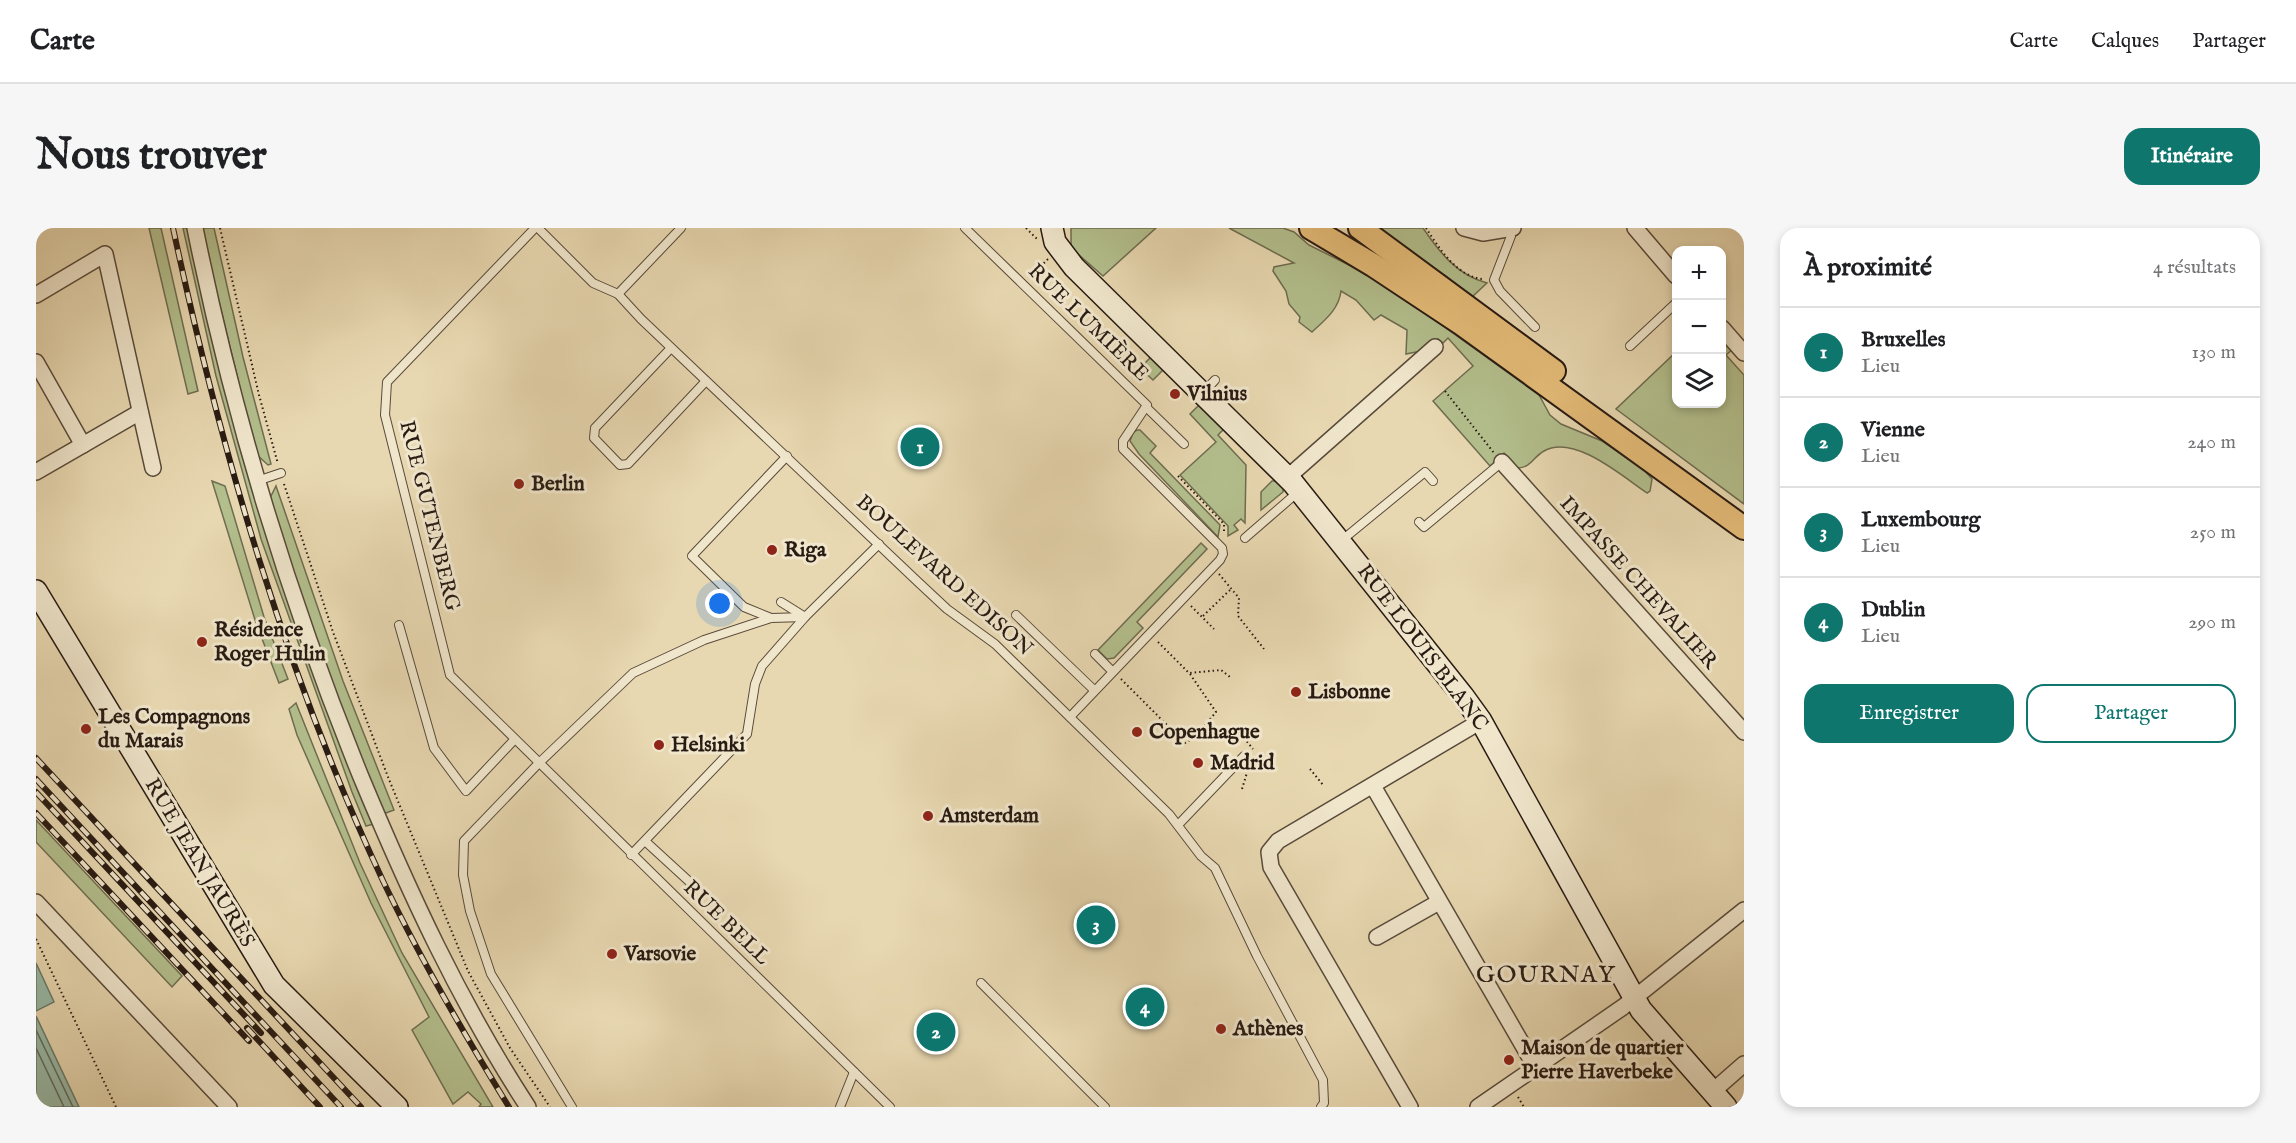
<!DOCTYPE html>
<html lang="fr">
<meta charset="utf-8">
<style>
body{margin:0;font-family:"IM FELL English",serif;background:#f6f6f6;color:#202124}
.controls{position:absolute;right:18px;top:18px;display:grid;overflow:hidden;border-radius:12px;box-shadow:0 3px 9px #0003}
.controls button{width:54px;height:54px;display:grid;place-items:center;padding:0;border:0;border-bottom:2px solid #e0e0e0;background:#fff;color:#202124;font:30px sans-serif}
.you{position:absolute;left:684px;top:376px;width:21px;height:21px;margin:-15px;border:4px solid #fff;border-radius:50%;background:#1a73e8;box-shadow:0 0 0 9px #1a73e833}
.badge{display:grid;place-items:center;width:39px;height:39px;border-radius:50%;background:#0f766e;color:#fff;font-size:20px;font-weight:700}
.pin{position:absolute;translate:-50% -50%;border:3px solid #fff;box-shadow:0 2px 6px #0006}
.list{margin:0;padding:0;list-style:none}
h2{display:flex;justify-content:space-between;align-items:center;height:78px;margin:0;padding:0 24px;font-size:26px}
h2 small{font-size:20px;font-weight:400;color:#757577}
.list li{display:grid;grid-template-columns:39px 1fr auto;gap:18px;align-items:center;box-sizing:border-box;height:90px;padding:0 24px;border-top:2px solid #e0e0e0}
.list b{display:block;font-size:22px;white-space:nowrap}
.list p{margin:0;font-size:20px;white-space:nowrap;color:#757577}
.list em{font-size:20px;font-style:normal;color:#757577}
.actions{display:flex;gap:12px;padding:18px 24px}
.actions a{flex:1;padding:14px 0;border:2px solid #0f766e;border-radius:18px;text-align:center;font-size:21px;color:#0f766e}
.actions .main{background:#0f766e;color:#fff}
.icon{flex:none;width:33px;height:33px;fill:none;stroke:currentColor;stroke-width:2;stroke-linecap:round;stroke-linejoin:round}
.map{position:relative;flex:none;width:1708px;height:879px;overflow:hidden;border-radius:18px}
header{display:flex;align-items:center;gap:36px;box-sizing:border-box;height:84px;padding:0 30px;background:#fff;border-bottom:2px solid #e0e0e0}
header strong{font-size:28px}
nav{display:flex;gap:33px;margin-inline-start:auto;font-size:21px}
.intro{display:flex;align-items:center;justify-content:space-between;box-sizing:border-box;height:144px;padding:0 36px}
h1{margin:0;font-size:42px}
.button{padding:15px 27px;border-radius:18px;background:#0f766e;color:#fff;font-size:21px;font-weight:700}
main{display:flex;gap:36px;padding:0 36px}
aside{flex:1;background:#fff;border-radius:18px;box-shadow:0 3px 9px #0003}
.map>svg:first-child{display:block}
.green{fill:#b3bf8d;stroke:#6e6d50;stroke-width:1.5}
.water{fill:#98baa8;stroke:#6b7a6c;stroke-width:1.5}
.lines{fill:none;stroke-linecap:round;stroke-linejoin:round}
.shore{stroke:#606a5e;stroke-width:1.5}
.lane-casing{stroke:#584a3a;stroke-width:10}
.street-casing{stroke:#584a3a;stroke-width:18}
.secondary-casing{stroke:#281b13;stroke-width:24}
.primary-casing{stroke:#281b13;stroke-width:26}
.path{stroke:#281b13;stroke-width:2;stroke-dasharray:1.5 3;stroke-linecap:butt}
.lane{stroke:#f0e6cc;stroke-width:8}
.street{stroke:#f0e6cc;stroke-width:15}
.secondary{stroke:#f0e6cc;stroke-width:21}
.primary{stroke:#e4bc78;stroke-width:22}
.rail-casing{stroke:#281b13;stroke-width:6}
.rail{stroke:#f0e6cc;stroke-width:4;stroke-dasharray:11;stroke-linecap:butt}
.poi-dot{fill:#8f2418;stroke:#f0e6cc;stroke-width:2}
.labels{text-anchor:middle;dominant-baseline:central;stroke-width:6;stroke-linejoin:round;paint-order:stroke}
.street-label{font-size:21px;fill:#281b13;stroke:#f0e6cc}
.poi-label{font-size:21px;font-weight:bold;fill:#281b13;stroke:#f0e6cc;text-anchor:start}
.quarter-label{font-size:24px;letter-spacing:1.5px;fill:#281b13;stroke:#f0e6cc}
</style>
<header>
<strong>Carte</strong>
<nav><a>Carte</a><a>Calques</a><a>Partager</a></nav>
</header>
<div class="intro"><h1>Nous trouver</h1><a class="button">Itinéraire</a></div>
<main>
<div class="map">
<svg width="1708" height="879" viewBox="0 0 1708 879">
<rect width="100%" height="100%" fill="#e8d8b1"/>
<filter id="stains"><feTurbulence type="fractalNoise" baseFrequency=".00333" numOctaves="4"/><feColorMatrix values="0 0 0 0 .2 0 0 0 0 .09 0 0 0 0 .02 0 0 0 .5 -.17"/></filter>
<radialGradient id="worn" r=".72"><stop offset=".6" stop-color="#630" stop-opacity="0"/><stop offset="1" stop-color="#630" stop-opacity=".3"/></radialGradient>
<g class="green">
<polygon points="113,0 125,0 162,163 152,166"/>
<polygon points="147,0 152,0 202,213 217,265 263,407 338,596 330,598 316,564 225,311 180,148"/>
<polygon points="165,0 178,0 207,129 235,236 232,237 220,226"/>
<polygon points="1035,0 1120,0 1067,48 1035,20"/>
<path d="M1193 0H1247L1258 4 1273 17 1321 41 1375 75 1503 167 1514 187 1525 196 1566 213 1608 242 1616 251 1614 263 1611 265C1586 248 1538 206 1508 223 1497 229 1496 239 1482 240L1468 225 1454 238 1397 173 1437 138 1412 110 1407 115 1402 111 1390 122 1370 126 1371 102 1345 87 1338 92 1320 72 1305 63C1303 81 1289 92 1276 104L1263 94 1264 89 1253 76 1250 63 1237 43 1238 39 1258 35Z"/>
<path d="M1334 0H1387C1404 25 1421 47 1451 55L1436 69 1410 48Z"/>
<polygon points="1686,109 1697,121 1690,127 1708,147 1708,276 1580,181 1640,124 1640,176 1686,176"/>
<polygon points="1118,126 1131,138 1117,152 1104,140"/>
<polygon points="1167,173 1191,198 1182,207 1210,237 1209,295 1205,291 1198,297 1202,302 1192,308 1192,298 1144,247 1180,214 1154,186"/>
<polygon points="1101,202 1104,202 1120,218 1114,225 1184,297 1182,309 1103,226 1094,213 1097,205"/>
<polygon points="176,253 189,258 228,389 252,451 243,455 220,395"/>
<polygon points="1236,253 1242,253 1247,256 1247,264 1225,282 1225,264"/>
<polygon points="240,258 307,453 358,582 347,586 280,417 234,270"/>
<polygon points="1165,315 1171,321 1101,394 1107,400 1078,430 1071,431 1062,422"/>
<polygon points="260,475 324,635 366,725 457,879 443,879 445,876 432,864 417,876 376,802 393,789 335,675 261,507 253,481"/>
<polygon points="0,592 146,748 136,759 0,614"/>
</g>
<g class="water">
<polygon points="0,735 18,774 0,783"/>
<polygon points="0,788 43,879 0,879"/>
</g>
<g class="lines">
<g class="shore">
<polyline points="0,802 37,879"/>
<polyline points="0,820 28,879"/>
</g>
<defs>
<g id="lane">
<polyline points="499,0 351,154 349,187 414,447 854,879"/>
<polyline points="502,0 557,55 582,66 605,91 881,353 911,381 959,416 1133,586 1165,628 1179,640 1221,728 1287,852 1288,875 1285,879"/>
<polyline points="929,0 1111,177 1087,213 1087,221 1186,320 1187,326 1184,332 1034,489"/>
<polyline points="1474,2 1475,8 1458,52 1464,63 1499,99"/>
<polyline points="582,66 645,0"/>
<polyline points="1594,118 1640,75"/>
<polyline points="635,120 559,200 558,210 584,237 592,236 670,153"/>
<polyline points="1168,164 1179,152"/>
<polyline points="1111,180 1148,216"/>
<polyline points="221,253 245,245"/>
<polyline points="1383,294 1388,299 1466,234"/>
<polyline points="1209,310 1262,264"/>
<polyline points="1305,313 1389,244 1397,253"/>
<polyline points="980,387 1058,462"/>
<polyline points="735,390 708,379 656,328 751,228"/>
<polyline points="363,397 398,520 430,563 478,512"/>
<polyline points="1059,426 1076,443"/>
<polyline points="1142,597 1208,528"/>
<polyline points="609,613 657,657"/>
<polyline points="595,627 711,506 719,456 726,438 769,389 745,374"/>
<polyline points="945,755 1069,879"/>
<polyline points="536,879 455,746 434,683 427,647 428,613 502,536 597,445 668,412 735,390 769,389 843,316"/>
<polyline points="804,879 818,844"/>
</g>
<g id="street">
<path d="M159 0C197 188 253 372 325 549 373 664 424 775 492 879"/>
<polyline points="1428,0 1447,5 1477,0"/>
<polyline points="1599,0 1640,48"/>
<polyline points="0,67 69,26 117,240"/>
<polyline points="1686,100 1708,125"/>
<polyline points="0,134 47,217"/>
<polyline points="1466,234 1708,504"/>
<polyline points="0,244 104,184"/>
<polyline points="1252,249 1399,119"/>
<polyline points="1337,558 1500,840"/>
<polyline points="0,674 193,879"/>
<polyline points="1341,709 1403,674"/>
<polyline points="1676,864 1708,836"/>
<polyline points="1374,879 1235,639 1233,624 1242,613 1445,493"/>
<polyline points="1442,879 1587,779 1708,682"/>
</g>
<g id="secondary">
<polyline points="1016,0 1019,14 1038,39 1257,255 1427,468 1445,493 1605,782 1690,879"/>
<polyline points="0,363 238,757 361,879"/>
</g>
<g id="primary">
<polyline points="1275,0 1337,37 1426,96 1708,300"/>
<polyline points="1324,0 1518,143"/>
</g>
</defs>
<use href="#lane" class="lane-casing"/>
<use href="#street" class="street-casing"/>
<use href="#secondary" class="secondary-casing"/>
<use href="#primary" class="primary-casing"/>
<g class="path">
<polyline points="184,0 223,167 242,236"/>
<polyline points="990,0 1001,11"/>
<path d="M1390 0C1403 20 1421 49 1447 51"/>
<polyline points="995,48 1012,31"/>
<polyline points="1409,163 1458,225"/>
<polyline points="1142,248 1188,296 1188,305"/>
<polyline points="248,256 297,404 352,549 432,743 474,820 514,879"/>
<polyline points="1183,346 1203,370 1202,388 1228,421"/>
<polyline points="1155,378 1178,401"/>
<polyline points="1167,388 1195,361"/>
<polyline points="1122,414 1153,445 1185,442 1194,449"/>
<polyline points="1154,446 1180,484 1159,509 1162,512"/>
<polyline points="1085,451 1149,515 1159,509"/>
<polyline points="1208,510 1217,521"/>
<polyline points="1274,541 1287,557"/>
<polyline points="1206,561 1213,538"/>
<polyline points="0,711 80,879"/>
<polyline points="1482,869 1488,879"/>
</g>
<use href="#lane" class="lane"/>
<use href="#street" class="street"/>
<use href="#secondary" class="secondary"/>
<use href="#primary" class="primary"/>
<defs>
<g id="rail">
<path d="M137 0C185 224 250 447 348 655 385 732 428 806 473 879"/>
<polyline points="0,530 325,879"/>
<polyline points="0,551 305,879"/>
<polyline points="0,564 225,805"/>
<polyline points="0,585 213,813"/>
<polyline points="211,800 284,879"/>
</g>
</defs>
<use href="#rail" class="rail-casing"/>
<use href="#rail" class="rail"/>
</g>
<g class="poi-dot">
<circle cx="1139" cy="166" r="6"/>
<circle cx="483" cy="256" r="6"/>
<circle cx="736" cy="322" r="6"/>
<circle cx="166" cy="414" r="6"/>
<circle cx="1260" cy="464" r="6"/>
<circle cx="50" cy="501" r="6"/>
<circle cx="1101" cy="504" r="6"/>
<circle cx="623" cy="517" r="6"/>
<circle cx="1162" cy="535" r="6"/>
<circle cx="892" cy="588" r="6"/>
<circle cx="576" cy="726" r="6"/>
<circle cx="1185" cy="801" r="6"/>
<circle cx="1473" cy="832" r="6"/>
</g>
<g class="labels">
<g class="street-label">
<text transform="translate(1052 95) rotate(44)">RUE LUMIÈRE</text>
<text transform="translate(393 288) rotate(76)">RUE GUTENBERG</text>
<text transform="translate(908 348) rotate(42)">BOULEVARD EDISON</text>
<text transform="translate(1602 355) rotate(48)">IMPASSE CHEVALIER</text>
<text transform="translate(1386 420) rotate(53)">RUE LOUIS BLANC</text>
<text transform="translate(163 635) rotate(59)">RUE JEAN JAURÈS</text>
<text transform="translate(690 695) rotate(44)">RUE BELL</text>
</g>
<g class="poi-label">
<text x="1151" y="166">Vilnius</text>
<text x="495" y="256">Berlin</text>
<text x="748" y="322">Riga</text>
<text x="178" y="402">Résidence<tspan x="178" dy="24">Roger Hulin</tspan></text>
<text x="1272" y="464">Lisbonne</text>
<text x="62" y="489">Les Compagnons<tspan x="62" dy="24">du Marais</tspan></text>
<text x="1113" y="504">Copenhague</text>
<text x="635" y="517">Helsinki</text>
<text x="1174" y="535">Madrid</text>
<text x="904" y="588">Amsterdam</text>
<text x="588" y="726">Varsovie</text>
<text x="1197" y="801">Athènes</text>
<text x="1485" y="820">Maison de quartier<tspan x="1485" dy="24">Pierre Haverbeke</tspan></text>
</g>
<g class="quarter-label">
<text x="1510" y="747">GOURNAY</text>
</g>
</g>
<rect width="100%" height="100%" filter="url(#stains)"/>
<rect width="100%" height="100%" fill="url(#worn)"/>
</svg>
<div class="controls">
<button>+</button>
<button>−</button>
<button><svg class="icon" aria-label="layers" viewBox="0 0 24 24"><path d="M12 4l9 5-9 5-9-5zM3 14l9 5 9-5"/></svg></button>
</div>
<div class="you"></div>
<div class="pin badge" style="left:884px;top:219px">1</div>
<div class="pin badge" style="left:900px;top:804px">2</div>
<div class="pin badge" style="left:1060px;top:697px">3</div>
<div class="pin badge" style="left:1109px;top:779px">4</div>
</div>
<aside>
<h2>À proximité<small>4 résultats</small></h2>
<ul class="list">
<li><span class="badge">1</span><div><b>Bruxelles</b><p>Lieu</p></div><em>130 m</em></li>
<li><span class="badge">2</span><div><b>Vienne</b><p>Lieu</p></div><em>240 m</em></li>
<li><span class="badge">3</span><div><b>Luxembourg</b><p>Lieu</p></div><em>250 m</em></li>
<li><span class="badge">4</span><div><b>Dublin</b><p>Lieu</p></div><em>290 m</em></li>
</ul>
<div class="actions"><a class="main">Enregistrer</a><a>Partager</a></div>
</aside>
</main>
